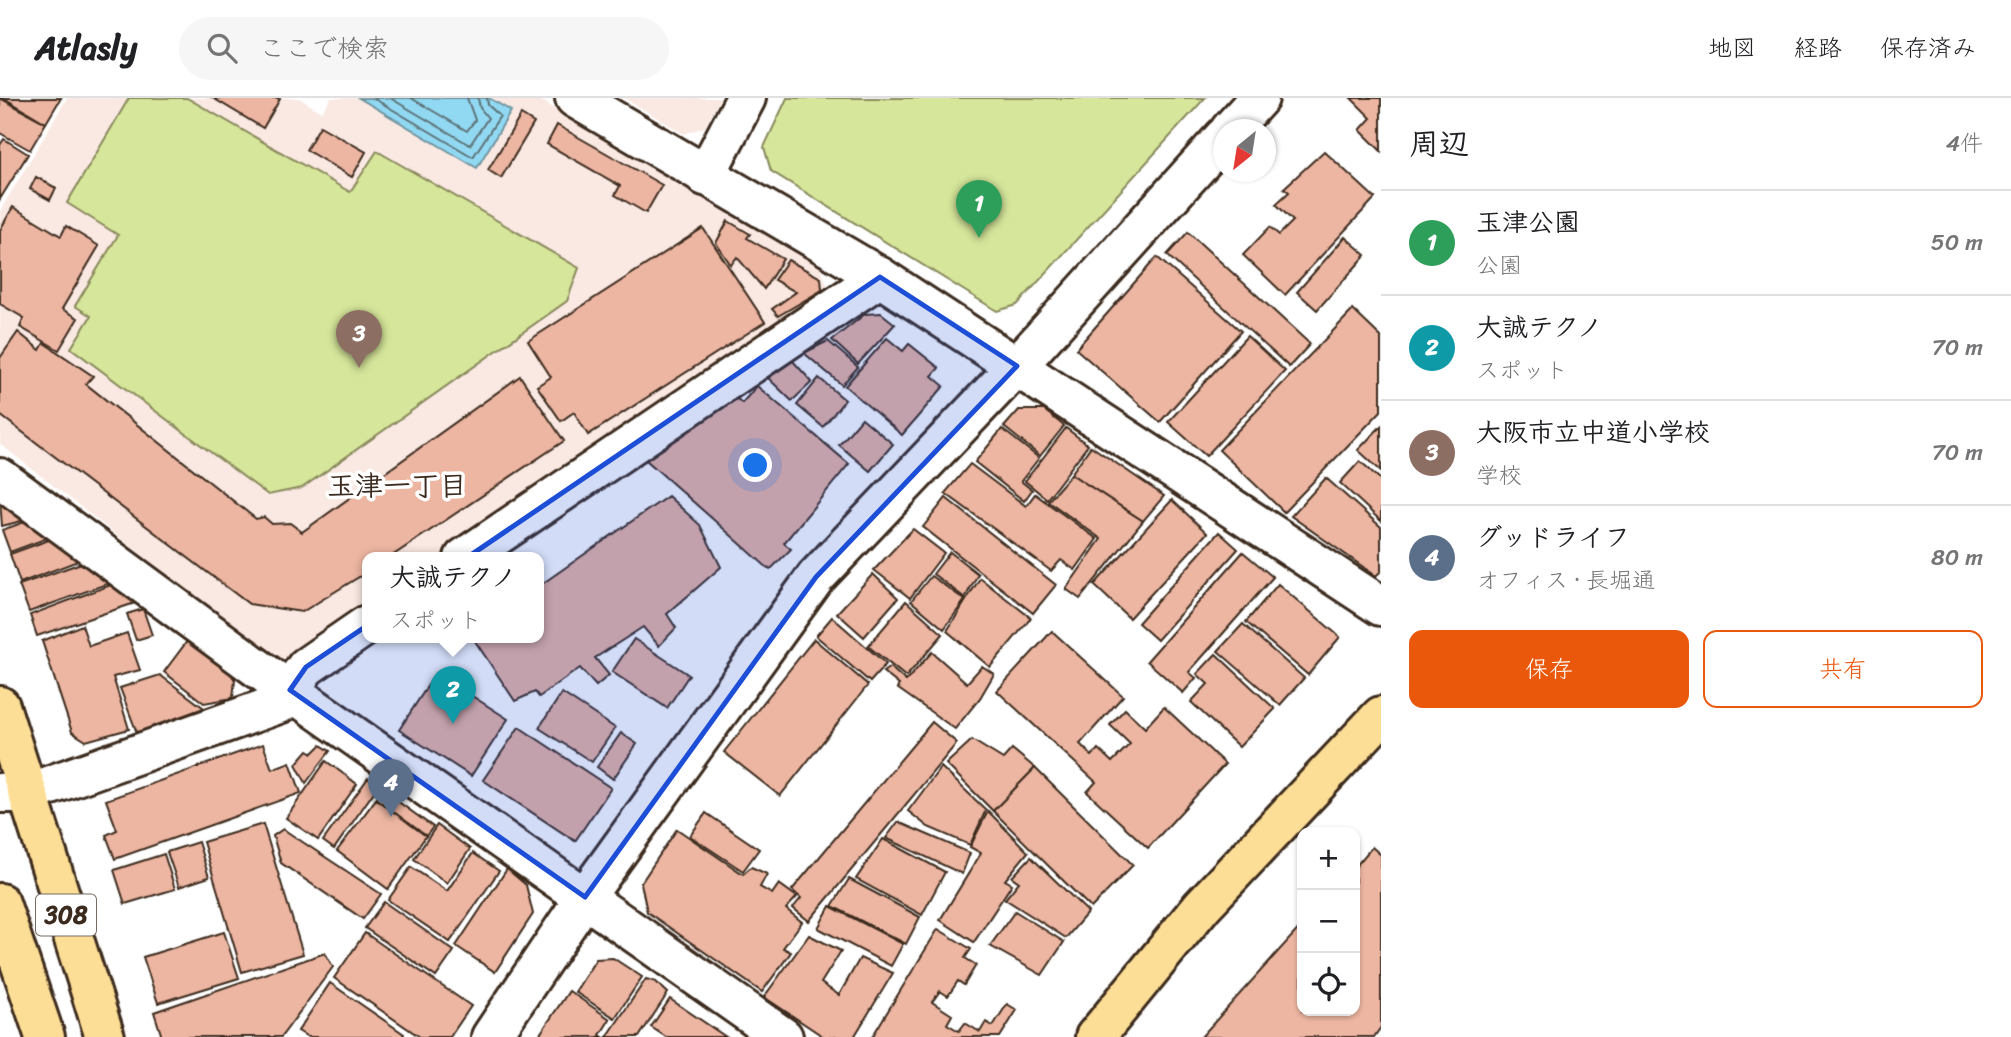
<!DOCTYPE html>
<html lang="ja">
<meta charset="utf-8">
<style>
body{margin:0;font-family:Sriracha,"Klee One",sans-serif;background:#f6f6f6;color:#202124}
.controls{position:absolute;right:21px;bottom:21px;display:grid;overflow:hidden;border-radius:14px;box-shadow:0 2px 5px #0004}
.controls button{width:63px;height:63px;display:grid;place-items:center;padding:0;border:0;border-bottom:2px solid #e0e0e0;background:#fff;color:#202124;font:35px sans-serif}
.compass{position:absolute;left:1213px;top:21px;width:63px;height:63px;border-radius:50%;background:#fff;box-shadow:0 2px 5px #0004;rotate:210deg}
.you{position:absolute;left:756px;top:368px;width:24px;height:24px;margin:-18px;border:5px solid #fff;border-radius:50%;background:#1a73e8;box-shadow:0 0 0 10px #1a73e833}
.badge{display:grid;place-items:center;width:46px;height:46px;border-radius:50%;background:#ea580c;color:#fff;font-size:23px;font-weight:700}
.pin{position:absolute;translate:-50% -58px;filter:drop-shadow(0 2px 4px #0008)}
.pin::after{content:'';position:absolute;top:37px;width:24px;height:21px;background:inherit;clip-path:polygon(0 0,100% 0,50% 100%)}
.popup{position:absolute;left:362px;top:454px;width:182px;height:91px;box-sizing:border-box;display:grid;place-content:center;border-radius:14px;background:#fff;filter:drop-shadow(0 2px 5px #0005);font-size:23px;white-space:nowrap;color:#757577}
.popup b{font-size:26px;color:#202124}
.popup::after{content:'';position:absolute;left:50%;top:100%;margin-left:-14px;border:14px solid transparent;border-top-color:#fff}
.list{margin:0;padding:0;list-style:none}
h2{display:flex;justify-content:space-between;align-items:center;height:91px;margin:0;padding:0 28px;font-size:30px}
h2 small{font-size:23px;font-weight:400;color:#757577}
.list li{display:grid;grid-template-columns:46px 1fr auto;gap:21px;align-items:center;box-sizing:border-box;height:105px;padding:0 28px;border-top:2px solid #e0e0e0}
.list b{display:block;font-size:26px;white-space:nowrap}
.list p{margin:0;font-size:23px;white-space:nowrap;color:#757577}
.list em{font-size:23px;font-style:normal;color:#757577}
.actions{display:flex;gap:14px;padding:21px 28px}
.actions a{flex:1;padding:16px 0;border:2px solid #ea580c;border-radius:14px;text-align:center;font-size:24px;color:#ea580c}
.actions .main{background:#ea580c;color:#fff}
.icon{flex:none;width:38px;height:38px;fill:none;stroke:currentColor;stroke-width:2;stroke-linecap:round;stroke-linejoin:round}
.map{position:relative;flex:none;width:1381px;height:939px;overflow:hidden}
header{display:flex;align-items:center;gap:42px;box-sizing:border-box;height:98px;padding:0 35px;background:#fff;border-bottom:2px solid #e0e0e0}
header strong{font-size:33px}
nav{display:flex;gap:38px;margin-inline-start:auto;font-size:24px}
.search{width:490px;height:63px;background:#f6f6f6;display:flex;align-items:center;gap:18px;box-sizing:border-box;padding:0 24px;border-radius:38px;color:#757577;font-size:26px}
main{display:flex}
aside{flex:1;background:#fff}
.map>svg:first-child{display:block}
.built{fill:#fae9e3}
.green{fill:#d6e69a;stroke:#88885c;stroke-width:2}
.water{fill:#91d9f3;stroke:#6f939e;stroke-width:2}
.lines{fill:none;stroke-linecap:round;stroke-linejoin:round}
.shore{stroke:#5d7073;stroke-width:2}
.building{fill:#edb6a2;stroke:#3b2a1e;stroke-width:2}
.minor-casing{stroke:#3b2a1e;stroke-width:44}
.major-casing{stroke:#3b2a1e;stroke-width:44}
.highway-casing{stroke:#3b2a1e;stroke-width:44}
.minor{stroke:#fff;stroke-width:38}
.major{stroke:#fdde96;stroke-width:38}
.highway{stroke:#fdde96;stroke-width:38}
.marked{fill:#1d4ed8;fill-opacity:0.2;stroke:#1d4ed8;stroke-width:5;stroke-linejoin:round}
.labels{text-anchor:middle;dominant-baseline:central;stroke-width:7;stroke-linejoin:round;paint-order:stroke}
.shield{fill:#fff;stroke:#766a62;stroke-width:2}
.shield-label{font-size:24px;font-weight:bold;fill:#3b2a1e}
.neighbourhood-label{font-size:28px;font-weight:bold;fill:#3b2a1e;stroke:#fff}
</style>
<header>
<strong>Atlasly</strong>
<div class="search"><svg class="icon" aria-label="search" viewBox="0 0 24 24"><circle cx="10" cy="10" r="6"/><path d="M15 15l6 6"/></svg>ここで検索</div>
<nav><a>地図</a><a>経路</a><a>保存済み</a></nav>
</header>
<main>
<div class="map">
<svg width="1381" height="939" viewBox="0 0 1381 939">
<rect width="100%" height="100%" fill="#fff"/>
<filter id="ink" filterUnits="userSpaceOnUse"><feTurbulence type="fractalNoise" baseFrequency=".0143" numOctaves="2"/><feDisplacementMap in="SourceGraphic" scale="14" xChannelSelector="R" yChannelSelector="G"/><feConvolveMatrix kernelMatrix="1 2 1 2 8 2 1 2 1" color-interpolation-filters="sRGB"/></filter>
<g filter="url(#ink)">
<g class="built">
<polygon points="67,0 299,0 322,14 331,0 537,0 820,168 830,194 441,460 367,460 367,510 295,559 275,561 0,346 0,113"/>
<polygon points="624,0 720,0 705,29 684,36"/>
</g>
<g class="green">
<polygon points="129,0 187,0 350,94 377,53 579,170 567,203 302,390 268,397 71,250 91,218 75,208 118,137 67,105"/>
<polygon points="787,0 1205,0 1017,207 997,213 771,73 764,49"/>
</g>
<polygon class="water" points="359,0 489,0 511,13 477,70"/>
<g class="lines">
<g class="shore">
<polyline points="373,0 473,59 500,18 488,7 487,0"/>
<polyline points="390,0 470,47 488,20 480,10 478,0"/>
<polyline points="411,0 467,33 475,22 467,0"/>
</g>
</g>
<g class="building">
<polygon points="0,0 46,25 30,52 0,35"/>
<polygon points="4,0 61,0 46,25"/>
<polygon points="213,0 277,0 280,1 263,30"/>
<polygon points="1351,0 1381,0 1381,53 1360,32 1371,20"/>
<polygon points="521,17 534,25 501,80 488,72"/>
<polygon points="557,27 662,87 646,115 615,97 620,88 547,46"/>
<polygon points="320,28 366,54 352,79 306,52"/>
<polygon points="4,41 28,56 0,101 0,47"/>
<polygon points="1324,53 1375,100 1285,197 1243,157 1270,129 1279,137 1293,123 1276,106 1289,94 1284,90"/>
<polygon points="36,79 56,90 50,102 30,91"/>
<polygon points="13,109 61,138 66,128 99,148 62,211 78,220 59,252 20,229 24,220 0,206 0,132"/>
<polygon points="728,123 750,136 747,140 783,161 764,191 737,159 731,167 716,145"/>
<polygon points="703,130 765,224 588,337 574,314 561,323 537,288 551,279 528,243"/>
<polygon points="1188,134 1310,246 1289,269 1167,157"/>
<polygon points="1345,139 1366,157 1317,212 1297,194"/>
<polygon points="1157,159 1241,233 1160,324 1076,251"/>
<polygon points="788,162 821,180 822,192 778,218 772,211 796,194 774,182"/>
<polygon points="1353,212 1381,239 1381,313 1284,414 1219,352"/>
<polygon points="881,215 895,226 858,266 832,242 865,216"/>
<polygon points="18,234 40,252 44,245 93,278 86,286 256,421 264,419 272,426 290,425 302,434 520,278 564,343 389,460 367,460 367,474 302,514 249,506 0,317 0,260"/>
<polygon points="1247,238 1285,273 1206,358 1168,324"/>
<polygon points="887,240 903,253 909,246 939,270 932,278 944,288 902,337 845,288"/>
<polygon points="828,243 858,269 842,287 804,255"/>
<polygon points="792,262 812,284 792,303 765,277"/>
<polygon points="819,280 845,302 823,329 797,307"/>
<polygon points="757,288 849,366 784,445 791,451 770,472 645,361 736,300 742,305"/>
<polygon points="1019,312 1044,312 1064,328 1040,358 1004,329"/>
<polygon points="862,320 893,346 870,373 839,347"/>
<polygon points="1381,328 1381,373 1358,352"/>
<polygon points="1066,330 1088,347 1047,401 1025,383"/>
<polygon points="1002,331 1039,360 1021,383 1032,392 1024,403 975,364"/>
<polygon points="1091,348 1164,398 1143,423 1071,376"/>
<polygon points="1360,363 1381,382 1381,423 1340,385"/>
<polygon points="970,366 1026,408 1035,396 1097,441 1075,472 1061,462 1051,473 945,395"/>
<polygon points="1071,376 1143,423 1080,501 1066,491 1101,441 1048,403"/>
<polygon points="1326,380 1381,429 1381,473 1376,478 1291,418"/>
<polygon points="668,398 700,427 721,469 667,516 676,530 659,548 643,529 595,560 609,577 596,588 580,570 539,599 535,594 515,603 473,540 539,540 539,488"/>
<polygon points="946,400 1056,487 1033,515 923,429"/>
<polygon points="0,402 29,421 2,428"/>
<polygon points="1172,402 1207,435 1129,520 1094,487"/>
<polygon points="33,421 53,438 10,454 2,432"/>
<polygon points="913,431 944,455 910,500 874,472"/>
<polygon points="1219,434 1238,451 1157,542 1138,525"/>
<polygon points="57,439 83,461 20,485 10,456"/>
<polygon points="950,454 978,476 965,500 933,476"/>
<polygon points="1243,454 1273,479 1189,574 1196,580 1183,595 1147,563"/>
<polygon points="87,463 112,484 29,514 19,487"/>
<polygon points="873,476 898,500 864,539 837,515"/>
<polygon points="931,478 965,502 944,531 911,503"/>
<polygon points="980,480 1031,520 990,569 947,533"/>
<polygon points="116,485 135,505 37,538 30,517"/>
<polygon points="1278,486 1340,539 1308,577 1246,524"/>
<polygon points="906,503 943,536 906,579 868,548"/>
<polygon points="143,511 152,537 136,542 127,516"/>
<polygon points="832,519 886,566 870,584 816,538"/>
<polygon points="1243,526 1304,580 1280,607 1218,553"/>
<polygon points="82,527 89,548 127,535 140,572 113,579 129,631 86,643 72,634 42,543"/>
<polygon points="1052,533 1123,598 1080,646 1092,658 1098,651 1112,664 1130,646 1110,627 1125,611 1145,630 1164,609 1225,666 1148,750 1087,694 1096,684 997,593"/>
<polygon points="634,541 689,577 667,610 612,574"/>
<polygon points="814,541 868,587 780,698 724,654"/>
<polygon points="188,542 229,573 235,582 233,600 204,605 164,574"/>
<polygon points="932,554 967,585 982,568 994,576 980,600 955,631 897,590 899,587 883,574 890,569 906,583"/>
<polygon points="1216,556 1275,611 1239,649 1191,604 1208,586 1197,576"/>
<polygon points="436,575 508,621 471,678 399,632"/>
<polygon points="160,577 204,610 137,635 120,590"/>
<polygon points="562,595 615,630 592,664 539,630"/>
<polygon points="932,624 957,645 809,823 793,810 801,800 792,792"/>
<polygon points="519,629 611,690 575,743 483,682"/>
<polygon points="621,635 637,646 613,681 597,669"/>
<polygon points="972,642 1003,661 1012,651 1035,670 993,713 946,666"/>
<polygon points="263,646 272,671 290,664 301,695 115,761 106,737 117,732 106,702"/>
<polygon points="321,647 330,653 306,685 296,666 308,652 313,655"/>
<polygon points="326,663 357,686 318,742 286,720"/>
<polygon points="941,669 986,712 970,747 928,729 908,713"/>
<polygon points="1035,670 1133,767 1091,810 993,713"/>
<polygon points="368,680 378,688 334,751 323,743"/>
<polygon points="382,692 433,729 426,738 376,701"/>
<polygon points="376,701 426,738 388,791 337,753"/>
<polygon points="988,713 1028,754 1005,782 1012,786 974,844 940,822 981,755 970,749"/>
<polygon points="706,715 759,751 743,773 690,738"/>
<polygon points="898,724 970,755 962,776 886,740"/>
<polygon points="263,726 303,856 242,874 203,744"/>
<polygon points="437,727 470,751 447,785 414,761"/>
<polygon points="283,731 381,796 363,821 281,765 273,738"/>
<polygon points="677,731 743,776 751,769 767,776 760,789 772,796 779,786 797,799 786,811 802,824 783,850 791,854 762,894 647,814 641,785"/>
<polygon points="883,741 945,774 922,817 856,781"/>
<polygon points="198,744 209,779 179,789 167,754"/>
<polygon points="1372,749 1381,757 1381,929 1374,939 1201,939 1302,827 1302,913 1355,913 1355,769"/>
<polygon points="473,755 499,773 450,844 388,802 411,769 447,793"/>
<polygon points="164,756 175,791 125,806 114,772"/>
<polygon points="1031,759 1088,814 1066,840 1005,801 1019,784 1012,779"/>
<polygon points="507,771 526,787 533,816 495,874 456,848"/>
<polygon points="849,781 920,819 906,846 832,808"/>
<polygon points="384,804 454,853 436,879 365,830"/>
<polygon points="830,808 903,846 891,868 818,830"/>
<polygon points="1015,813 1064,844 1042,877 990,848"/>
<polygon points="938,831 971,851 965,860 976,867 964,887 958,883 948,898 940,893 932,904 952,917 947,926 959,933 965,925 980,934 986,924 993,928 1007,906 1017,912 1000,939 872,939"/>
<polygon points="224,834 239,880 158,905 143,859"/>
<polygon points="365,835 471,908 450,939 420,939 334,880"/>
<polygon points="809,837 841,853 821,885 839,897 860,860 893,875 854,939 824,939 764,899"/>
<polygon points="325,855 333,869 281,939 162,939 154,914"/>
<polygon points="613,860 642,879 615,920 575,894 596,861"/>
<polygon points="646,881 656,884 668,895 639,939 607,939"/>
<polygon points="330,885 404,936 402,939 308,939 298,933"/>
<polygon points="569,893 610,921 600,937 603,939 538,939"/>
<polygon points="670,901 726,939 666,939 651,929"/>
</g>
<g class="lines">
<defs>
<g id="minor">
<polyline points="575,0 880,179 1381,508"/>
<polyline points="1230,32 1259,0"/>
<polyline points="705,78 746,0"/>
<polyline points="0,380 256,569 783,939"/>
<polyline points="464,460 880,179"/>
<polyline points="0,695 28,695 281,605 306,569 367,527"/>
<polyline points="491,939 585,799 816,479 1017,268 1224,39"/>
</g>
<polyline id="major" points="1095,939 1202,808 1381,618"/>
<g id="highway">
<polyline points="0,608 105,939"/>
<polyline points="0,805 45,939"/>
</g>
</defs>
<use href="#minor" class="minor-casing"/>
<use href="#major" class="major-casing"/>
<use href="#highway" class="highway-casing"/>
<use href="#minor" class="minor"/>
<use href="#major" class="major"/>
<use href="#highway" class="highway"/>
</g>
</g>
<path class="marked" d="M880 179 1017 268 816 479 585 799 290 592 306 569Z"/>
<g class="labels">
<rect class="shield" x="36" y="796.5" width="60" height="41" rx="5"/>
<g class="shield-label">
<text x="66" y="817">308</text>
</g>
<g class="neighbourhood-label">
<text x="397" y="387">玉津一丁目</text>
</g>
</g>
</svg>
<div class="controls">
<button>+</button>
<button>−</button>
<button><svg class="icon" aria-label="locate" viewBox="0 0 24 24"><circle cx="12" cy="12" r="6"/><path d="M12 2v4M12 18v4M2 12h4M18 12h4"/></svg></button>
</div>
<svg class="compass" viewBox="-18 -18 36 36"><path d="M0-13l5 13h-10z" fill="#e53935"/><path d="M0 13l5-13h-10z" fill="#757577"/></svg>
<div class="you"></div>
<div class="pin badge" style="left:979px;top:140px;background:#2e9e5b">1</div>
<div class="pin badge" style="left:453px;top:626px;background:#0f9aa8">2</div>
<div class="popup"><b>大誠テクノ</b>スポット</div>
<div class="pin badge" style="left:359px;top:270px;background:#8d6e63">3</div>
<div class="pin badge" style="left:391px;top:719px;background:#5c6f8a">4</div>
</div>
<aside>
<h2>周辺<small>4件</small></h2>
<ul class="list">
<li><span class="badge" style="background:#2e9e5b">1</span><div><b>玉津公園</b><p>公園</p></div><em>50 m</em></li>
<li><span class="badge" style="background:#0f9aa8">2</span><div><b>大誠テクノ</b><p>スポット</p></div><em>70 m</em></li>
<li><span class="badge" style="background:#8d6e63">3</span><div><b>大阪市立中道小学校</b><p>学校</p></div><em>70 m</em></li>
<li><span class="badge" style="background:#5c6f8a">4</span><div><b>グッドライフ</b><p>オフィス · 長堀通</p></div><em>80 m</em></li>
</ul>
<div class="actions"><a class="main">保存</a><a>共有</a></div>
</aside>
</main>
